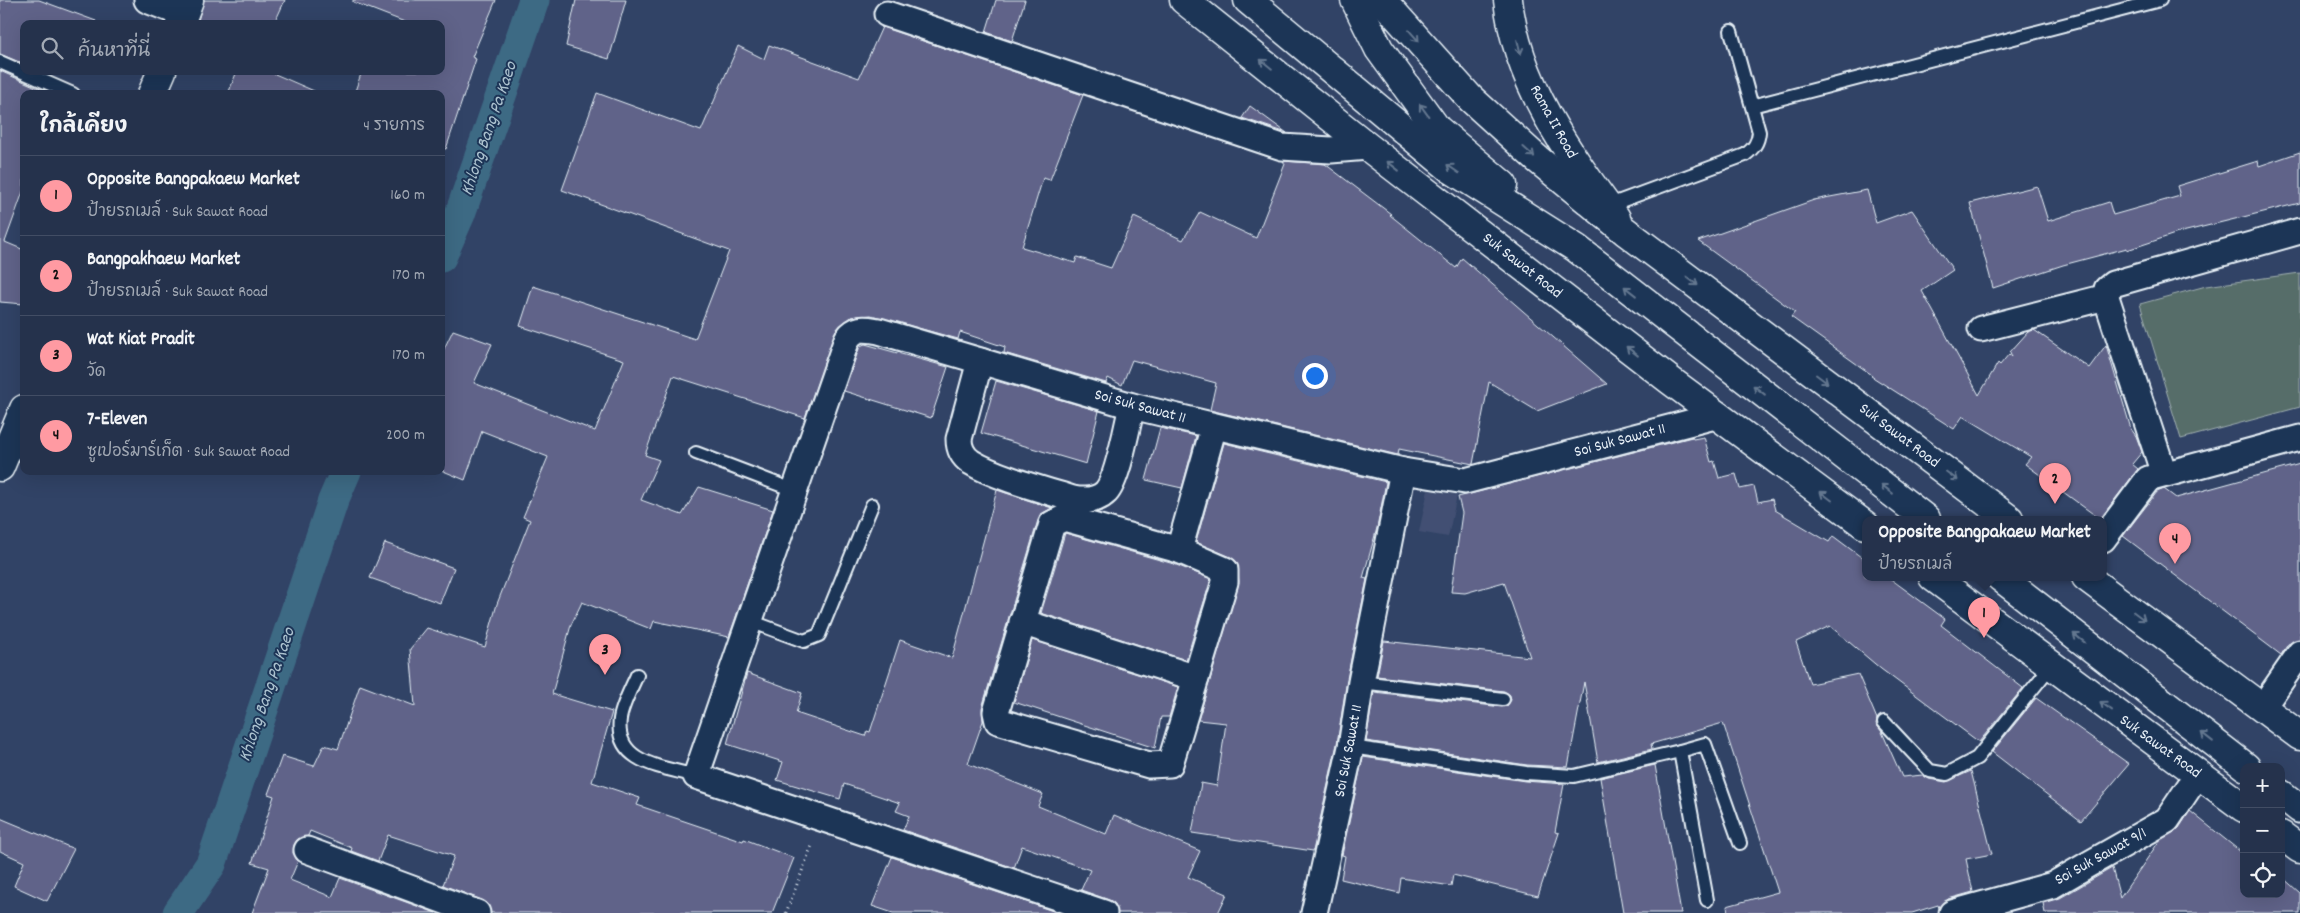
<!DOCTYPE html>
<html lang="th">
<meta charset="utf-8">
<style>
body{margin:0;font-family:Dekko,"Playpen Sans Thai",sans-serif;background:#313e56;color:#f1f3f6}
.controls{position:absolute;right:15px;bottom:15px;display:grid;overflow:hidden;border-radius:10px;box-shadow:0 5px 20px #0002}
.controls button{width:45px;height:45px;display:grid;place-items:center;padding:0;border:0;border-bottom:1px solid #424d64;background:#25324c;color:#f1f3f6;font:25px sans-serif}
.you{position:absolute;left:1314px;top:375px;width:18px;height:18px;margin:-12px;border:4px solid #fff;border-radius:50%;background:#1a73e8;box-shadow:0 0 0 8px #1a73e833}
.badge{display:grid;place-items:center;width:32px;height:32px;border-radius:50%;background:#ff9aa2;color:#111;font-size:16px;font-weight:700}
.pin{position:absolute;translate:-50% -41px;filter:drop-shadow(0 1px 2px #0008)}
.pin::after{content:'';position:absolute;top:26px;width:18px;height:15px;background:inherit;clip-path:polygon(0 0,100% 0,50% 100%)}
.popup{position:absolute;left:1862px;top:516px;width:245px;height:65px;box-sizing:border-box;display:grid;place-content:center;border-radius:10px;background:#25324c;filter:drop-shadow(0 1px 4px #0005);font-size:16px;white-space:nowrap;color:#a3aab5}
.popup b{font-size:19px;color:#f1f3f6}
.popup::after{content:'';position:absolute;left:50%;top:100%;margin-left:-10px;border:10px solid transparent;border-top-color:#25324c}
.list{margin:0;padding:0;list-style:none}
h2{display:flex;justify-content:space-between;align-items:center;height:65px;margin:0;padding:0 20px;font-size:21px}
h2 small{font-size:16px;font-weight:400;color:#a3aab5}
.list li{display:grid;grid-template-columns:32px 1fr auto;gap:15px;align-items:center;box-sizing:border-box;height:80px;padding:0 20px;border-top:1px solid #424d64}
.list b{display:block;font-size:19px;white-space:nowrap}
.list p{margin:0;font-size:16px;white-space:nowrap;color:#a3aab5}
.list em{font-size:16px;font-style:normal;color:#a3aab5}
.icon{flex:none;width:28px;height:28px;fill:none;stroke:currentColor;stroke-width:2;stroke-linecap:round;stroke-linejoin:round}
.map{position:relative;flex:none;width:2300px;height:913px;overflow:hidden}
.search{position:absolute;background:#25324c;box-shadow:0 5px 20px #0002;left:20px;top:20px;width:425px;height:55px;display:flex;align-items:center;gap:12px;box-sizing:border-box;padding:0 18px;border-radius:10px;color:#a3aab5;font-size:19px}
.panel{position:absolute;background:#25324c;box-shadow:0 5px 20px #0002;left:20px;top:90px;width:425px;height:385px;border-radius:10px}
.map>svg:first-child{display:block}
.built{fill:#425073}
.green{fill:#576d69;stroke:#a0afb0}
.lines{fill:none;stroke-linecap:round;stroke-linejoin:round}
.canal{stroke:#3e6a84;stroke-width:31}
.building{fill:#606489;stroke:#e8f1f8}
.service-casing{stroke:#e8f1f8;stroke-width:16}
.minor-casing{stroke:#e8f1f8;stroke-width:29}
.tertiary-casing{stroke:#e8f1f8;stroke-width:31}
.secondary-casing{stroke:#e8f1f8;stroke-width:31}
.primary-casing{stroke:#e8f1f8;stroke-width:31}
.path{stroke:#e8f1f8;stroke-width:3;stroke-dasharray:1 4;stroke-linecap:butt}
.service{stroke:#1d3557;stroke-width:12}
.minor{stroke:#1d3557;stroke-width:25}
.tertiary{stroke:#1d3557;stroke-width:28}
.secondary{stroke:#1d3557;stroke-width:28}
.primary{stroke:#1d3557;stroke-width:28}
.oneway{stroke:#64778f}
.labels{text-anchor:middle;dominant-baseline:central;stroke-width:4;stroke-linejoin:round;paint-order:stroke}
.street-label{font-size:16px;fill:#e8f1f8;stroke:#1d3557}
.water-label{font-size:18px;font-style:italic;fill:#acc2cf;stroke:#1d3557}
</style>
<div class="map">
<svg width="2300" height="913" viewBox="0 0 2300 913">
<rect width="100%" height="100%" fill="#314366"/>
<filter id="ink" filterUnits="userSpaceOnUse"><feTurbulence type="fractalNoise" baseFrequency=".02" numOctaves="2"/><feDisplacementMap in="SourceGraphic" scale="10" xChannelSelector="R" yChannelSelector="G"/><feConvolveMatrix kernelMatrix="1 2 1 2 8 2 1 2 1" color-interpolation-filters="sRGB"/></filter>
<g filter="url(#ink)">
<polygon class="built" points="1428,490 1457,495 1448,537 1419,532"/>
<polygon class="green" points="2300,273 2300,407 2181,439 2140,304 2206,286"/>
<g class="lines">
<g class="canal">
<polyline points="441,257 460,214 534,0"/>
<polyline points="178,913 211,864 333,501 346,471"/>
</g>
</g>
<g class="building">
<polygon points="0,0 39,0 96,21 95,24 24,24 24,64 0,54"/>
<polygon points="204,0 285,0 274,24 197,24"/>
<polygon points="353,0 496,0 472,57 476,59 446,149 441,148 441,94 354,94 362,71 441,71 441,24 410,24 353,2"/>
<polygon points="576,0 626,0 609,59 566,46"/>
<polygon points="996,0 1025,0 1012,41 986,32"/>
<polygon points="882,27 1083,95 1050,180 1043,178 1022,247 1075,263 1077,257 1111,268 1134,217 1183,240 1200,212 1256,238 1285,164 1283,161 1325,164 1391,214 1390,215 1456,268 1462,258 1607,384 1537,411 1489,382 1473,464 1399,449 1398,455 1210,410 1216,383 1132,360 1122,385 1108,378 1106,383 1004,353 1005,347 960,332 958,339 871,315 851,317 836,330 805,418 673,376 645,455 659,460 641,500 682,515 699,487 773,510 729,637 654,621 651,629 582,602 571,625 552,694 612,712 592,782 640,798 637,805 743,841 744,839 794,858 772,913 491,913 488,904 482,900 443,885 454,856 388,835 378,861 351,851 352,848 310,831 308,836 298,839 294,845 293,853 298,861 290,880 332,897 340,878 436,913 252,913 269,868 252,863 274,796 268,794 282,756 314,766 324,745 338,749 360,685 415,706 410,649 427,628 485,647 497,604 530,520 523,517 548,457 482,431 465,480 441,470 441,355 453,330 492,344 474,383 595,431 624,360 520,326 533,286 695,339 729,251 562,190 597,93 701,131 738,46 764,59 769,45 859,78"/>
<polygon points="0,71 52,94 24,94 24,189 5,242 24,250 24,304 0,302"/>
<polygon points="237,71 268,71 321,94 228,94"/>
<polygon points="1250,106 1287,133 1242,118"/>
<polygon points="2300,152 2300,203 2178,233 2127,250 2127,248 2063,265 1993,288 1970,203 2037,186 2048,221 2109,202 2113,215 2180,196 2177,186 2258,161 2259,166"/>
<polygon points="1867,190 1876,223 1912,210 1953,270 1922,291 1979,395 1998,363 2000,365 2009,354 2012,357 2010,352 2028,332 2034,330 2089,368 2106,345 2131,429 2136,436 2142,452 2132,464 2138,469 2100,519 2025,464 2031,457 1963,416 1954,429 1871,376 1872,375 1791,317 1795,312 1698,241 1814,200"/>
<polygon points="865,344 948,367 931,418 844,391 860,346"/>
<polygon points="996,381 1099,411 1086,464 981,433"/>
<polygon points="1160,428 1196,436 1182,488 1146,480"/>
<polygon points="1692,437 1693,439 1704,437 1711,462 1714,461 1719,478 1736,474 1740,489 1754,486 1758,502 1772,499 1775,510 1829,542 1833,536 1865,560 1865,577 1888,577 1945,619 1941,625 2023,688 1979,742 1881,669 1830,626 1796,642 1810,684 1858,674 1877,719 1876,724 1882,732 1902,777 1923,775 1929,779 1946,782 1971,771 1992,854 1966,859 1973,892 1948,899 1939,908 1938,905 1912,913 1728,913 1727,906 1778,892 1723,723 1651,744 1652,749 1598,762 1584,682 1568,767 1527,765 1366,741 1374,692 1502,707 1507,706 1511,700 1510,695 1504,691 1377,676 1384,641 1530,657 1504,582 1465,593 1451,592 1462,513 1458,497"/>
<polygon points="1224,443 1386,482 1377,528 1363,578 1367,579 1347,679 1337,744 1313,851 1192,833 1201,783 1217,786 1226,723 1198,720 1239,582 1237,562 1231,557 1196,542"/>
<polygon points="2300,464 2300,639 2288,644 2281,655 2123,536 2157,492 2164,489 2176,498"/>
<polygon points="997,490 1052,508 1041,514 1038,520 982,708 983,721 968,764 1043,794 1038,806 1106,834 1114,815 1200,851 1188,877 1227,894 1218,913 1118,913 1115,904 1109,900 1081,890 1090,870 1022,846 1014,868 903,830 909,816 896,811 900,803 844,784 840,799 777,780 783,762 727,744 747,673 802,693 796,713 865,736 867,731 870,732 900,640 952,658"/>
<polygon points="1065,533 1174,564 1211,579 1186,660 1041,613"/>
<polygon points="385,543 454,568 440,603 370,578"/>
<polygon points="1032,640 1178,687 1169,717 1161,717 1155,748 1014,702"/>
<polygon points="2036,698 2129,764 2081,821 1992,752"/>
<polygon points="1363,757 1525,781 1564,784 1555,832 1559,833 1538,896 1453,875 1451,886 1401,878 1399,893 1341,879 1345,856 1342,855"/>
<polygon points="1655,765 1681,913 1623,913 1600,778"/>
<polygon points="2190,811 2241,852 2244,849 2244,894 2281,894 2281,876 2300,893 2300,913 2045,913 2043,903 2060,898 2112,868 2120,898 2160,840 2179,828"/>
<polygon points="0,818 74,849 47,901 14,886 24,862 0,851"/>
<polygon points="892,857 1059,913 893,913 872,906"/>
</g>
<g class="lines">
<defs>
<g id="service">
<polyline points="0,62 73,94"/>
<polyline points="1752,106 2160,0"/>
<path d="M1607 206 1745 155C1754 148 1758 143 1759 132L1731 31"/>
<polyline points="696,453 796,491"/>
<polyline points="750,621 804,641 819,635 872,505"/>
<path d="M637 675C631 689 622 705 620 719 614 764 664 767 696 776"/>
<polyline points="1361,682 1503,699"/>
<polyline points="1884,722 1930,771 1947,774 1977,758 2051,666"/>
<polyline points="1351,747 1526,773 1574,776 1680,751 1707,900"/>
<polyline points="1680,751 1705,744 1740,843"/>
</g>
<g id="minor">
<polyline points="147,0 183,14"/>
<polyline points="887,14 1282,147 1331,150 1368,147"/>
<polyline points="2106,297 2164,474"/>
<polyline points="1981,329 2106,297 2107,289 2113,284 2300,231"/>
<path d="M980 361 959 439C959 448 962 456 971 462 995 477 1044 490 1073 499 1084 501 1097 501 1106 492 1118 479 1127 426 1132 406"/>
<polygon points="1064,518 1179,550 1225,570 1225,582 1170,764 1149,765 998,721 996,712 1052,524"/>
<polyline points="2103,539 2148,479 2300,438"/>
<polyline points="1179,550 1214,426"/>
<polyline points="1022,622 1196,678"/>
<polyline points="2262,708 2300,653"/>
<polyline points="307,850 477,913"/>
<path d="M1104 913 696 776 847 339C856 326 866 329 879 331L1132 406 1403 471 1465 481 1719 415"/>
<polyline points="1314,913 1351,747 1361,682 1403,471"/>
<polyline points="1952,913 2053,885 2089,864 2167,820 2198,774"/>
</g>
<g id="tertiary">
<polyline points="180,24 189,0"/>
<polyline points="152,94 162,71"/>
<polyline points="0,467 24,409"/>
</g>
<path id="secondary" d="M1508 0C1517 83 1568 153 1616 218"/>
<g id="primary">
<polyline points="1184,0 1368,147 1671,381 1865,525"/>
<polyline points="1248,0 1451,169 1576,248 1926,519"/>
<polyline points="1355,0 1379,49 1437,129 1503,185"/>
<polyline points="1382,0 1470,98 1536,158 1625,231 2009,519"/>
<polyline points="1933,577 2244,808"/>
<polyline points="2000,577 2246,767"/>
<polyline points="2086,577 2300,736"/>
<polyline points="2281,794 2300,809"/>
<polyline points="2281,835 2300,849"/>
</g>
</defs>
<use href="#service" class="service-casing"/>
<use href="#minor" class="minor-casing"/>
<use href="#tertiary" class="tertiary-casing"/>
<use href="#secondary" class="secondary-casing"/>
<use href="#primary" class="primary-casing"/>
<polyline class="path" points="786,913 812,845"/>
<use href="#service" class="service"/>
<use href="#minor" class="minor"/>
<use href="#tertiary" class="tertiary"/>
<use href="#secondary" class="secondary"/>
<use href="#primary" class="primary"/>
</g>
<defs><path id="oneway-shaft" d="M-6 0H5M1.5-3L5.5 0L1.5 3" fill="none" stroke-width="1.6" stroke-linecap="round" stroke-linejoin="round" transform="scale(1.25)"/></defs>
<g class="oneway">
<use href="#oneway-shaft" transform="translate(1414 36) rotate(49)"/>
<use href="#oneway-shaft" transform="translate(1519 47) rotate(76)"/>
<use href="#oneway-shaft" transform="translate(1266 64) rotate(-141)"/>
<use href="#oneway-shaft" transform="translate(1424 110) rotate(-126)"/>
<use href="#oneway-shaft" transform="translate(1529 152) rotate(42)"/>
<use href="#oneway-shaft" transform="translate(1393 166) rotate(-142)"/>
<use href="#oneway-shaft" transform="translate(1453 169) rotate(-145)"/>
<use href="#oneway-shaft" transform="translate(1692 281) rotate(37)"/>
<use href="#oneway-shaft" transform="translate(1630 291) rotate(-142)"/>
<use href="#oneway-shaft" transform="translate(1632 351) rotate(-142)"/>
<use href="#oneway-shaft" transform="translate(1822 379) rotate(37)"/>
<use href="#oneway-shaft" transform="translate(1759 390) rotate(-142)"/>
<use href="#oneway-shaft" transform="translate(1952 476) rotate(37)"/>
<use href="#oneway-shaft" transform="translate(1887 489) rotate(-142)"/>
<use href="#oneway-shaft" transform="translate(1826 496) rotate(-143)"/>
<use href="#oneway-shaft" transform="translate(2139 616) rotate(37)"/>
<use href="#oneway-shaft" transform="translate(2079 638) rotate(-142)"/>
<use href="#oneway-shaft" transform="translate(2106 706) rotate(-144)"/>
<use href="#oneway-shaft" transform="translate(2207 737) rotate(-142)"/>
</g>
</g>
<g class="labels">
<g class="street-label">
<text transform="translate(1553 122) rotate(61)">Rama II Road</text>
<text transform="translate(1522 266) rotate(38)">Suk Sawat Road</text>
<text transform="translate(1140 407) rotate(15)">Soi Suk Sawat 11</text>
<text transform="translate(1899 436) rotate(37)">Suk Sawat Road</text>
<text transform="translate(1620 441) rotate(-15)">Soi Suk Sawat 11</text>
<text transform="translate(2160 747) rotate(36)">Suk Sawat Road</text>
<text transform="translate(1349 751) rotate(-79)">Soi Suk Sawat 11</text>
<text transform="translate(2101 857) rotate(-29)">Soi Suk Sawat 9/1</text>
</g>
<g class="water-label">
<text transform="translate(490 129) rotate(-71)">Khlong Bang Pa Kaeo</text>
<text transform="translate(268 695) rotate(-71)">Khlong Bang Pa Kaeo</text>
</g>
</g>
</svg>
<div class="controls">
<button>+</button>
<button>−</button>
<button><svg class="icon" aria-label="locate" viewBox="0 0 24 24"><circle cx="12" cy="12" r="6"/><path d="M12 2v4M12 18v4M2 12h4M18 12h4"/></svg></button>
</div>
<div class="you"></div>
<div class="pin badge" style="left:1984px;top:638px">1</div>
<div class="popup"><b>Opposite Bangpakaew Market</b>ป้ายรถเมล์</div>
<div class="pin badge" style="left:2055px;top:504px">2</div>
<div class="pin badge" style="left:605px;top:675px">3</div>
<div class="pin badge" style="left:2175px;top:564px">4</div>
<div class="search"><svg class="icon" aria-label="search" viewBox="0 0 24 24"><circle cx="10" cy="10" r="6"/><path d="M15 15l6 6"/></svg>ค้นหาที่นี่</div>
<section class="panel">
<h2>ใกล้เคียง<small>4 รายการ</small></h2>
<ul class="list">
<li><span class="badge">1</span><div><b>Opposite Bangpakaew Market</b><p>ป้ายรถเมล์ · Suk Sawat Road</p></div><em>160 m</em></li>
<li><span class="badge">2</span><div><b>Bangpakhaew Market</b><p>ป้ายรถเมล์ · Suk Sawat Road</p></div><em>170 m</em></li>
<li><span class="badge">3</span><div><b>Wat Kiat Pradit</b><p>วัด</p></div><em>170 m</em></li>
<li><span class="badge">4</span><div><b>7-Eleven</b><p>ซูเปอร์มาร์เก็ต · Suk Sawat Road</p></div><em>200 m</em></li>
</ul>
</section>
</div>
